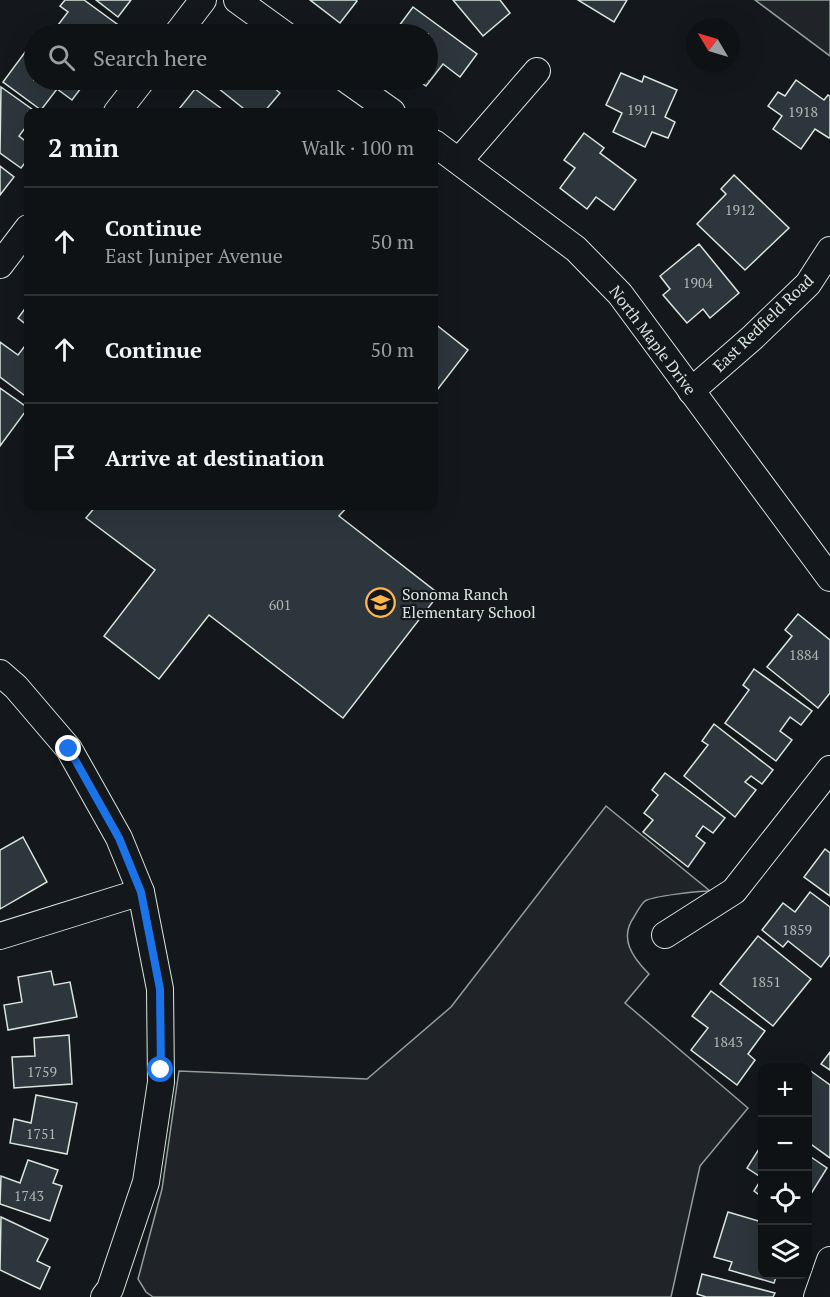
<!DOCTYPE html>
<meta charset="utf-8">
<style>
body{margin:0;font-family:"PT Serif",serif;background:#1d2022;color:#f1f3f6}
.controls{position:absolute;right:18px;bottom:18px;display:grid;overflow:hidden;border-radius:12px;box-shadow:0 6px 24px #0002}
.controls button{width:54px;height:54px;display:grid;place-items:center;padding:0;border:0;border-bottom:2px solid #2f3234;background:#0f1215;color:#f1f3f6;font:30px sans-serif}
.compass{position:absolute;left:686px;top:18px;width:54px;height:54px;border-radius:50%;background:#0f1215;box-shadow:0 6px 24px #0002;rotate:308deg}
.stop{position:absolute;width:18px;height:18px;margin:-14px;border:4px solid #1a73e8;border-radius:50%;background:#fff}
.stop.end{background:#1a73e8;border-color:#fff;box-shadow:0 2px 6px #0008}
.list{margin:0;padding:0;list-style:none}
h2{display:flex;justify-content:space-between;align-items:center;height:78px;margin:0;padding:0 24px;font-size:26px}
h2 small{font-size:20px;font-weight:400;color:#9b9ea0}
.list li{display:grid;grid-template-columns:39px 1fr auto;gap:18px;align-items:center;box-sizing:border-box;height:108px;padding:0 24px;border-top:2px solid #2f3234}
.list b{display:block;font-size:22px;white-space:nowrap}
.list p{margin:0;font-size:20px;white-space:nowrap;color:#9b9ea0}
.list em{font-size:20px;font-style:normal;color:#9b9ea0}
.icon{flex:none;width:33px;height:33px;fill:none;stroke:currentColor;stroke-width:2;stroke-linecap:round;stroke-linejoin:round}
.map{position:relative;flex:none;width:830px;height:1297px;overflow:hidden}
.search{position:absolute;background:#0f1215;box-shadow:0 6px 24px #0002;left:24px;top:24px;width:414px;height:66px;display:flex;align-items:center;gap:15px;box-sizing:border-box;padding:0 21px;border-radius:33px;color:#9b9ea0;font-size:22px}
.panel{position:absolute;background:#0f1215;box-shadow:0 6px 24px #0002;left:24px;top:108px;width:414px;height:402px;border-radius:12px}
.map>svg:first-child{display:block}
.green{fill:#202428;stroke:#939e99;stroke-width:1.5}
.building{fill:#2c363c;stroke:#d8e6dc;stroke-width:1.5}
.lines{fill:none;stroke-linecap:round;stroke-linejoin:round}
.minor-casing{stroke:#d8e6dc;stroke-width:28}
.minor{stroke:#14181c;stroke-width:26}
.route{stroke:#1a73e8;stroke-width:8}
.labels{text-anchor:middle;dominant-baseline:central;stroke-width:4.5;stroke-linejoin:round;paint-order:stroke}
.number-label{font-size:14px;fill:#adbab4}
.street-label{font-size:16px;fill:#d8e6dc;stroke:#14181c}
.poi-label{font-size:16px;fill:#d8e6dc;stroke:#14181c;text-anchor:start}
</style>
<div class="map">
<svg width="830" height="1297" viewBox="0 0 830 1297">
<rect width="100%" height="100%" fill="#14181c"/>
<g class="green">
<polygon points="755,0 830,0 830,56"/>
<path d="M606 806 710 891C699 891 653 896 645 901 641 904 637 912 634 917 619 938 632 957 649 974L625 1003 748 1108 700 1166 671 1297H153L146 1292 138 1279 162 1189 179 1071 367 1079 451 1007Z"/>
</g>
<g class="building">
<polygon points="65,0 84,0 128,32 126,34 60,34 64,29 58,25 68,12 60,6"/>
<polygon points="96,0 131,0 118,17"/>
<polygon points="310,0 356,0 357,1 340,23"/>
<polygon points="453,0 500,0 510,13 483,36"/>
<polygon points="578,0 627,0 614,22"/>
<polygon points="413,7 477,54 460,77 443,64 426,86 417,80 428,80 428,34 393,34"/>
<polygon points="34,40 34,80 87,80 72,100 57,89 41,110 3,82"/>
<polygon points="621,73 642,82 644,76 677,90 665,117 675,122 668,138 652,132 645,147 613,132 622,113 606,105"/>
<polygon points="208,80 265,80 280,93 264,112 248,112"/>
<polygon points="796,80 824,100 828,95 830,96 830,137 829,138 815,129 801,149 773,129 782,116 768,106 778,92 785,96"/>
<polygon points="1,87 36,112 28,112 28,124 19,136 28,143 28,159 21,168 0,153"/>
<polygon points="195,89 226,112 184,112 179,109"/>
<polygon points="584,133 604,148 600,153 636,180 614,210 596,197 587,209 560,188 575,168 564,160"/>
<polygon points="0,166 14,177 0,195"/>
<polygon points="734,175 789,228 745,270 697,224 726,194 721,189"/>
<polygon points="699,244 739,293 710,318 703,309 687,323 663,295 670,289 660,276"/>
<polygon points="27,306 28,307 28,326 18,318"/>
<polygon points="434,323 468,350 434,394"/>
<polygon points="0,342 18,355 28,342 28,398 0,377"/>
<polygon points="0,388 28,408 0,446"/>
<polygon points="96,506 348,506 339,516 439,594 343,718 209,615 159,679 104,636 155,570 86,518"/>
<polygon points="798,614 830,640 830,693 818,708 767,667 792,636 785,630"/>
<polygon points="754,669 812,711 801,725 790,717 780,731 792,740 776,761 725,723 749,690 743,685"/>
<polygon points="714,724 773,770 762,784 751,776 745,782 756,790 735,817 684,776 708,745 702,741"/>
<polygon points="665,773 725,818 713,833 703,826 696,836 705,843 688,867 643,832 653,820 644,813 658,795 652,790"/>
<polygon points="23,837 47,882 0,909 0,850"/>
<polygon points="825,849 830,853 830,896 804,877"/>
<polygon points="810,892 830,907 830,955 821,967 788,941 783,947 762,930 783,903 795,912"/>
<polygon points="758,936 811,979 773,1026 720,984"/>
<polygon points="51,971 54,985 70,982 77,1017 8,1030 4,1005 22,1002 18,977"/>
<polygon points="711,991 765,1031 748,1054 755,1060 737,1085 691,1050 708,1028 692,1016"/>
<polygon points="69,1035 72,1084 14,1088 12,1057 35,1056 34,1038"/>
<polygon points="830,1052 830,1070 821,1064"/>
<polygon points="808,1069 830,1085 830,1158 808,1142"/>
<polygon points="36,1095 77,1103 67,1154 10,1143 14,1119 31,1123"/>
<polygon points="759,1149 762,1152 762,1197 754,1191 762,1178 747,1168"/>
<polygon points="808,1155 827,1168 809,1197 808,1196"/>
<polygon points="28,1160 58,1170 53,1183 62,1186 50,1221 0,1204 1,1176 20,1183"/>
<polygon points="728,1212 762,1222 762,1274 777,1274 774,1283 729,1270 732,1262 714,1257"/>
<polygon points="1,1217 48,1239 37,1261 50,1267 40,1289 0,1270"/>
<polygon points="702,1274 775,1293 773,1297 706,1297 697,1294"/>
</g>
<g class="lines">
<defs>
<g id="minor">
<polyline points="237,0 284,34"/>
<polyline points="177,34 203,0"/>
<polyline points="347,80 392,112"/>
<polyline points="117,112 142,80"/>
<polyline points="434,143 576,249 620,294 830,578"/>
<polyline points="459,161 537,71"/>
<polyline points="0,265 28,228"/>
<polyline points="691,391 752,338 808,284 830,250"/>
<polyline points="0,673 16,687 69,749 119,838 141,892 160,989 161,1082 146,1182 110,1289 104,1297"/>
<polyline points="665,935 734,891 830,769"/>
<polyline points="0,936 141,892"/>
<polyline points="817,1297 830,1260"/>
</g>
</defs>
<use href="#minor" class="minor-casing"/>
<use href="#minor" class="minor"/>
</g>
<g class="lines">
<polyline class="route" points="69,749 119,838 141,892 160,989 161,1070"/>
</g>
<defs>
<symbol id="school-ring" viewBox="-11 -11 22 22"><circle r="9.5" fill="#14181c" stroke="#ffb74d" stroke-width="1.5"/><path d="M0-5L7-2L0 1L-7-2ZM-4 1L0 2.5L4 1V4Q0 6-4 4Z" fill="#ffb74d"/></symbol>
</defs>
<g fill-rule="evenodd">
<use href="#school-ring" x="364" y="586" width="33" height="33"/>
</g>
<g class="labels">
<g class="number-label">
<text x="642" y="109">1911</text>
<text x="803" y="111">1918</text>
<text x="740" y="209">1912</text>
<text x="698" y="282">1904</text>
<text x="280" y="604">601</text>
<text x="804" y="654">1884</text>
<text x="797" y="929">1859</text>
<text x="766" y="981">1851</text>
<text x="728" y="1041">1843</text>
<text x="42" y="1071">1759</text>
<text x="41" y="1133">1751</text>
<text x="29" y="1195">1743</text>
</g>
<g class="street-label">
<text transform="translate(763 323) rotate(-44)">East Redfield Road</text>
<text transform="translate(653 340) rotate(53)">North Maple Drive</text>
</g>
<g class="poi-label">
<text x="402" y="594">Sonoma Ranch<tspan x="402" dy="18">Elementary School</tspan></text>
</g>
</g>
</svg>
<div class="controls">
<button>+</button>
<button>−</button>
<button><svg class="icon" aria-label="locate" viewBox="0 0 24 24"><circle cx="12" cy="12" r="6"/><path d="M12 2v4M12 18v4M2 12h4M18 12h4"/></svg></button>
<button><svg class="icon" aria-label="layers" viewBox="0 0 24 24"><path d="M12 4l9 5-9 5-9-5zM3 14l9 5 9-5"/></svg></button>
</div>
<svg class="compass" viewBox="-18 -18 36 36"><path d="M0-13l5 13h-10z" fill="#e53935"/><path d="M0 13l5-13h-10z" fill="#9b9ea0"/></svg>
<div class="stop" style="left:161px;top:1070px"></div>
<div class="stop end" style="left:69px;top:749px"></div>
<div class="search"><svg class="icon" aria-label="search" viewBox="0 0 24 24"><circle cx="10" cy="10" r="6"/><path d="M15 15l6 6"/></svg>Search here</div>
<section class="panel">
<h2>2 min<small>Walk · 100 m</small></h2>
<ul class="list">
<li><svg class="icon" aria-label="ahead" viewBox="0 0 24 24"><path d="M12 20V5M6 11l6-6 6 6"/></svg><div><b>Continue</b><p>East Juniper Avenue</p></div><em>50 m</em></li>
<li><svg class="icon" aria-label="ahead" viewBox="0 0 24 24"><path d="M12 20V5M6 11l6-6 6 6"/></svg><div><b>Continue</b></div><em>50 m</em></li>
<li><svg class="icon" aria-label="arrive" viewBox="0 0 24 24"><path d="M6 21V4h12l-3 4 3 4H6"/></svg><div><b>Arrive at destination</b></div></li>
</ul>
</section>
</div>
